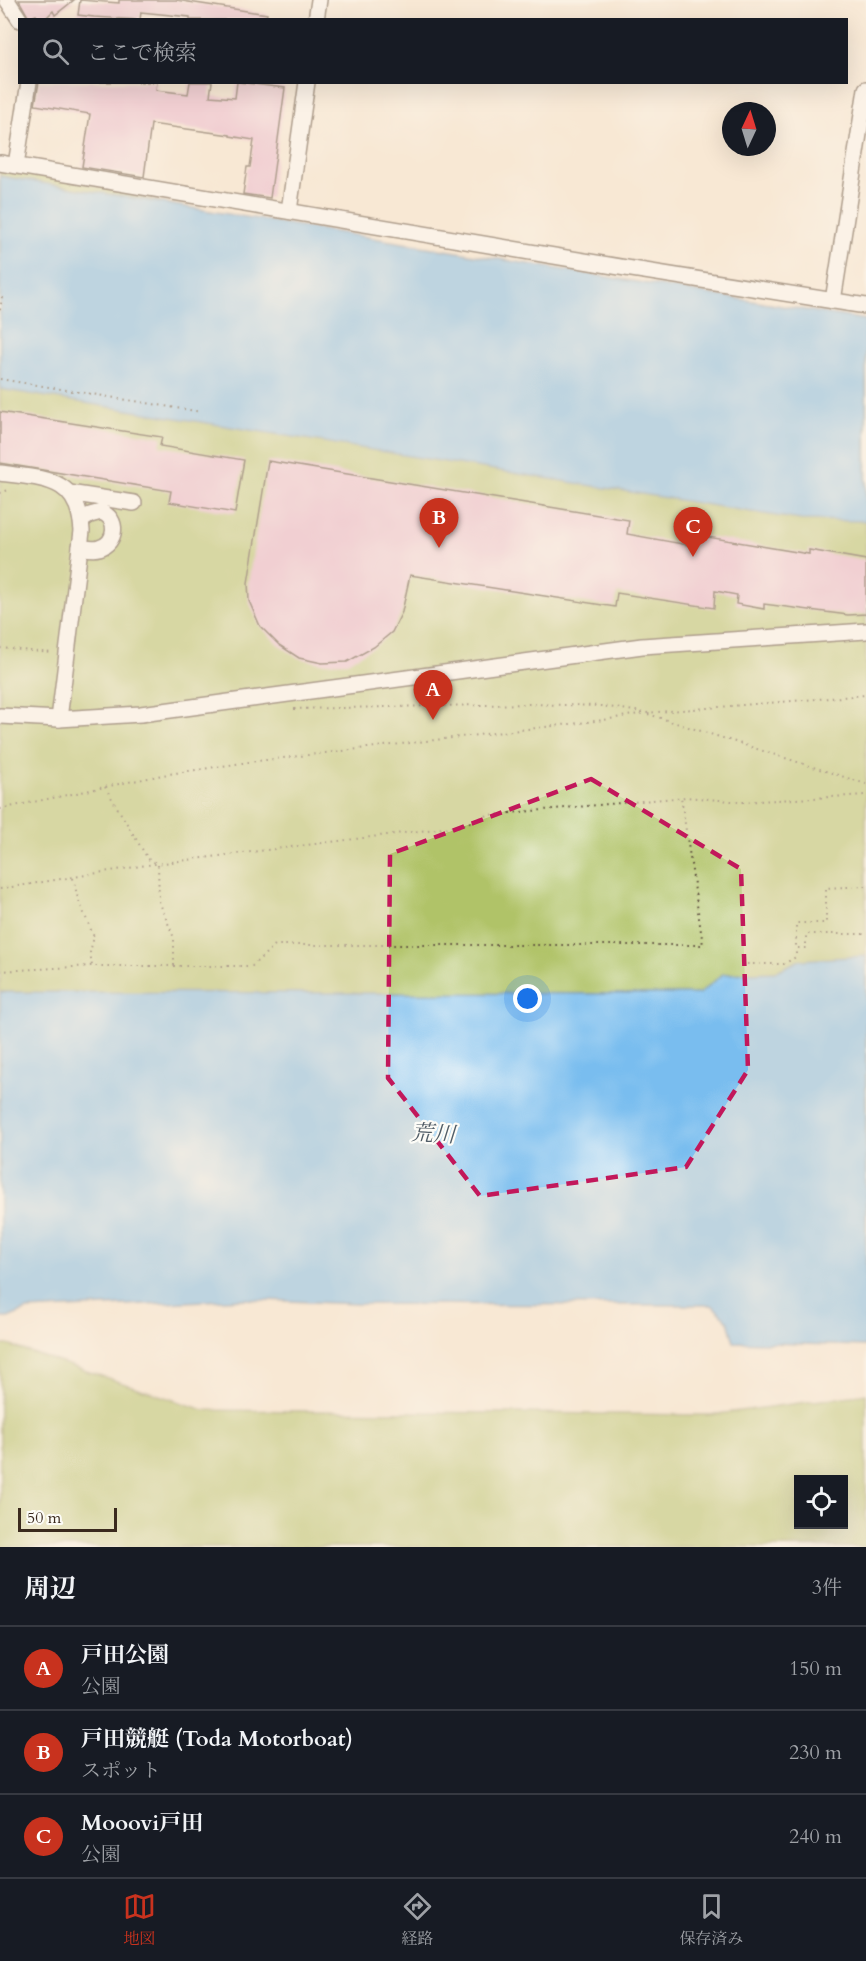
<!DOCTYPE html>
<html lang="ja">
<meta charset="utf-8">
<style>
body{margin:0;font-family:Cardo,"Noto Serif JP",serif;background:#20242c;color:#f1f3f6}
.controls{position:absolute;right:18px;bottom:18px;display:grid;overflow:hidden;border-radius:0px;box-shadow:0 6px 24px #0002}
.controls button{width:54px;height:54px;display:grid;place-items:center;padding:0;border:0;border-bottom:2px solid #363941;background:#171b24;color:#f1f3f6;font:30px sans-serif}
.compass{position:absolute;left:722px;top:102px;width:54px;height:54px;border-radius:50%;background:#171b24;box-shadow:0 6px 24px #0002;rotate:4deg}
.scale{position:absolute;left:18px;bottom:15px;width:99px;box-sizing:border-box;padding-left:6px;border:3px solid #3b2a1e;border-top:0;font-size:16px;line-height:21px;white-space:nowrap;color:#3b2a1e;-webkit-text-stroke:4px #fdfcf7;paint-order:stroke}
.you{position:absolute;left:528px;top:999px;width:21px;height:21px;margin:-15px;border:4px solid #fff;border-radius:50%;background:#1a73e8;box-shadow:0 0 0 9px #1a73e833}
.badge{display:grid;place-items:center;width:39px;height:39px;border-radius:50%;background:#c8321e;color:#fff;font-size:20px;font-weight:700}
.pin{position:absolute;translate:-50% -50px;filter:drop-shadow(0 2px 3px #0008)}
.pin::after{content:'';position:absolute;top:32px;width:21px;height:18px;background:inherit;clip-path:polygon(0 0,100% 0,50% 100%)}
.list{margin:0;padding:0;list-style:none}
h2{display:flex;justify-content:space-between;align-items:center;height:78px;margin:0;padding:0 24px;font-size:26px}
h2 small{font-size:20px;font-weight:400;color:#9ea1a6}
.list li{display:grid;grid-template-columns:39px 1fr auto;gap:18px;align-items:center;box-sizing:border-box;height:84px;padding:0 24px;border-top:2px solid #363941}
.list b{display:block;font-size:22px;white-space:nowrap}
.list p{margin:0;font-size:20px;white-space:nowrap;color:#9ea1a6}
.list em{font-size:20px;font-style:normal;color:#9ea1a6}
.icon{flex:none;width:33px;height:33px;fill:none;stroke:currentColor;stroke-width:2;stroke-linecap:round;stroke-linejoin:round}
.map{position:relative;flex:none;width:866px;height:1547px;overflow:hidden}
.search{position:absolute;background:#171b24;box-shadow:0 6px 24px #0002;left:18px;right:18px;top:18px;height:66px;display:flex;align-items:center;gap:15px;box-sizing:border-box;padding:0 21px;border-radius:0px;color:#9ea1a6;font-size:22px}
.sheet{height:330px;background:#171b24}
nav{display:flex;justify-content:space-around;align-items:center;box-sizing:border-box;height:84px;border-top:2px solid #363941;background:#171b24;font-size:16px;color:#9ea1a6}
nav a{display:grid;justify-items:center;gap:3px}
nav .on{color:#c8321e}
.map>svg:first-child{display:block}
.green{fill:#b0c367;stroke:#767642;stroke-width:1.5;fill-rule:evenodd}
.water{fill:#79bdef;stroke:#5a7486;stroke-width:1.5}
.building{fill:#e8b1d0}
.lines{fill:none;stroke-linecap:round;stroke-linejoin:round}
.minor-casing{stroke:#574639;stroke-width:18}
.path{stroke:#574639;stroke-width:2;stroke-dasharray:1.5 4.5;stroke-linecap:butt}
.minor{stroke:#fff;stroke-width:15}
.marked{fill:none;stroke:#c2185b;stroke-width:4.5;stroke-dasharray:12 8;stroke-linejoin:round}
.labels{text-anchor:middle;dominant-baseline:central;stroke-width:4.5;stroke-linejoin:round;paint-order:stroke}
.water-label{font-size:22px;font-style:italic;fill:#515d67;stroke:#fdfcf7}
</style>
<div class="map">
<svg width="866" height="1547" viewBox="0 0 866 1547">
<rect width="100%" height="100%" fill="#fdfcf7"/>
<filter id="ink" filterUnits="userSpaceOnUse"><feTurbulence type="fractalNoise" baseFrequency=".0167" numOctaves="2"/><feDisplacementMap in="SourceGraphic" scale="12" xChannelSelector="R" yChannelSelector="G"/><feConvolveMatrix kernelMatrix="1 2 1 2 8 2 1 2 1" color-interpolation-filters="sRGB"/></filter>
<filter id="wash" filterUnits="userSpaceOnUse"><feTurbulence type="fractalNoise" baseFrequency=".008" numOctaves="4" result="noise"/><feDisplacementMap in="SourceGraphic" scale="24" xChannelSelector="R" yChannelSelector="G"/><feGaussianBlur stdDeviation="1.35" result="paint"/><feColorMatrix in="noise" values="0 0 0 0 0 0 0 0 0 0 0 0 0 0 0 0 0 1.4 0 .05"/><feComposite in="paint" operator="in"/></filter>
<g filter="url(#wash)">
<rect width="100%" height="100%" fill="#f8e8d4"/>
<g class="green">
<polygon points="0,163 175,205 866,331 866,1142 0,1108"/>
<path d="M0 1345H8L204 1410 710 1415 866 1394V1547H0ZM798 1480H844V1524H798Z"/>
</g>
<g class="water">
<polygon points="0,176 866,320 866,521 801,520 0,389"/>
<polygon points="866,956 866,1346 734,1342 728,1321 712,1305 357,1304 243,1299 27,1310 8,1318 0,1318 0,992 699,994 723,974 775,972 800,960"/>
</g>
<g id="blocks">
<g class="building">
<polygon points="19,0 74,0 55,15 53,11 44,20 39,20 36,15 29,18"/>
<polygon points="80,0 119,3 119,0 176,0 267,14 266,20 190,20 190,17 141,12 140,20 94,17 78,15"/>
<polygon points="39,82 157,82 156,90 188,94 190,82 212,82 210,96 235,98 237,82 285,88 270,198 243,194 247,167 250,167 254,140 230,136 230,135 151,124 144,177 82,167 90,114 35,105"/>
<polygon points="0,412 162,437 160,446 244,460 235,513 169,502 171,491 0,463"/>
<polygon points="268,461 629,520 627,534 693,546 696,535 809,554 809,550 866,560 866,614 848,615 764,604 764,609 736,604 737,595 715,591 714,608 617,593 615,607 410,575 402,612 392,632 374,647 347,662 322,663 299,658 279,645 260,626 249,601 248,583"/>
</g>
</g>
</g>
<g filter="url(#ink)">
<use href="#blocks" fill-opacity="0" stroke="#574639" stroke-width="1.5"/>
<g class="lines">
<defs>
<g id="minor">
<polyline points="7,0 20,20"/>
<polyline points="316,20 319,0"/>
<polyline points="0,163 632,269 866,306"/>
<polyline points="16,165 29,82"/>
<polyline points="289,211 307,82"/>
<polyline points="833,301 866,89"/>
<path d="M0 473C43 479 79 476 82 531L59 719"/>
<polyline points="69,493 134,503"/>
<path d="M80 547C86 548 93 550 99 548 117 543 119 518 101 512L90 515 81 521"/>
<polyline points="0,716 59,719 141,714 642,646 866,631"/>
</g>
</defs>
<use href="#minor" class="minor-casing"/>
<g class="path">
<polyline points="0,310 2,297"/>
<polyline points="0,379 201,412"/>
<polyline points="0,493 11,489"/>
<polyline points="0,648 52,653"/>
<polyline points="294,709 529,704 601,706 642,712"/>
<polyline points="648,714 866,784"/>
<polyline points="105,787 148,859 158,864 159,901 174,938 174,966"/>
<polyline points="0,809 162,775 249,762 604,720 645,713 866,695"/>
<polyline points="73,878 78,899 94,937 90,952 92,966 252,966 275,945 703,945 681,797"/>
<polyline points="866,886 826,888 826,923 796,923 796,948 806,948 806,934 866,934"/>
<polyline points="0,889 147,865 459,826 488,815 686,797 742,802 866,795"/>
<polyline points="747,964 784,964 796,957 796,948"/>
<polyline points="0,971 92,966"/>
</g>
<use href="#minor" class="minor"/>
</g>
</g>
<path d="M0 0H866V1547H0ZM591 779 741 869 748 1070 686 1167 480 1196 388 1078 390 854Z" fill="#f8e8d4" fill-opacity=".55" fill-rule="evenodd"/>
<path class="marked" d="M591 779 741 869 748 1070 686 1167 480 1196 388 1078 390 854Z"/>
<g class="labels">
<g class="water-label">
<text transform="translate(433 1134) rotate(3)">荒川</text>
</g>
</g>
</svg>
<div class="controls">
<button><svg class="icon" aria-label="locate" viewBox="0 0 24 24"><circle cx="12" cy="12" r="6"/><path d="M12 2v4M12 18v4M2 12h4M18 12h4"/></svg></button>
</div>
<svg class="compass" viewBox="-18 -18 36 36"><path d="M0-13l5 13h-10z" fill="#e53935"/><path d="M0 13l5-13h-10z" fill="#9ea1a6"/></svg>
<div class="scale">50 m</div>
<div class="you"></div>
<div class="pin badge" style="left:433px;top:720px">A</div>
<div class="pin badge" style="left:439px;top:548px">B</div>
<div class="pin badge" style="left:693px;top:557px">C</div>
<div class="search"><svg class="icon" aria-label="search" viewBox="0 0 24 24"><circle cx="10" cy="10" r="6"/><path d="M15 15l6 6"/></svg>ここで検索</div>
</div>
<section class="sheet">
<h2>周辺<small>3件</small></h2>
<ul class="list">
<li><span class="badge">A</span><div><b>戸田公園</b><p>公園</p></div><em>150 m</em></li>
<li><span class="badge">B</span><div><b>戸田競艇 (Toda Motorboat)</b><p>スポット</p></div><em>230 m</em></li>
<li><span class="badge">C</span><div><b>Mooovi戸田</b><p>公園</p></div><em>240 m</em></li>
</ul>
</section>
<nav>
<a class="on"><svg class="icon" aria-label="map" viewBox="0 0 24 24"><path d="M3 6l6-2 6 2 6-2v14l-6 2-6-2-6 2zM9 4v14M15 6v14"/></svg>地図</a>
<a><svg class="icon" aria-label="directions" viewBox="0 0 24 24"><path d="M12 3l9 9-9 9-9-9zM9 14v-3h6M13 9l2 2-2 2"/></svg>経路</a>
<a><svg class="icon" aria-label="saved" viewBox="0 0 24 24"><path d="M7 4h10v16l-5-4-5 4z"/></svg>保存済み</a>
</nav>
